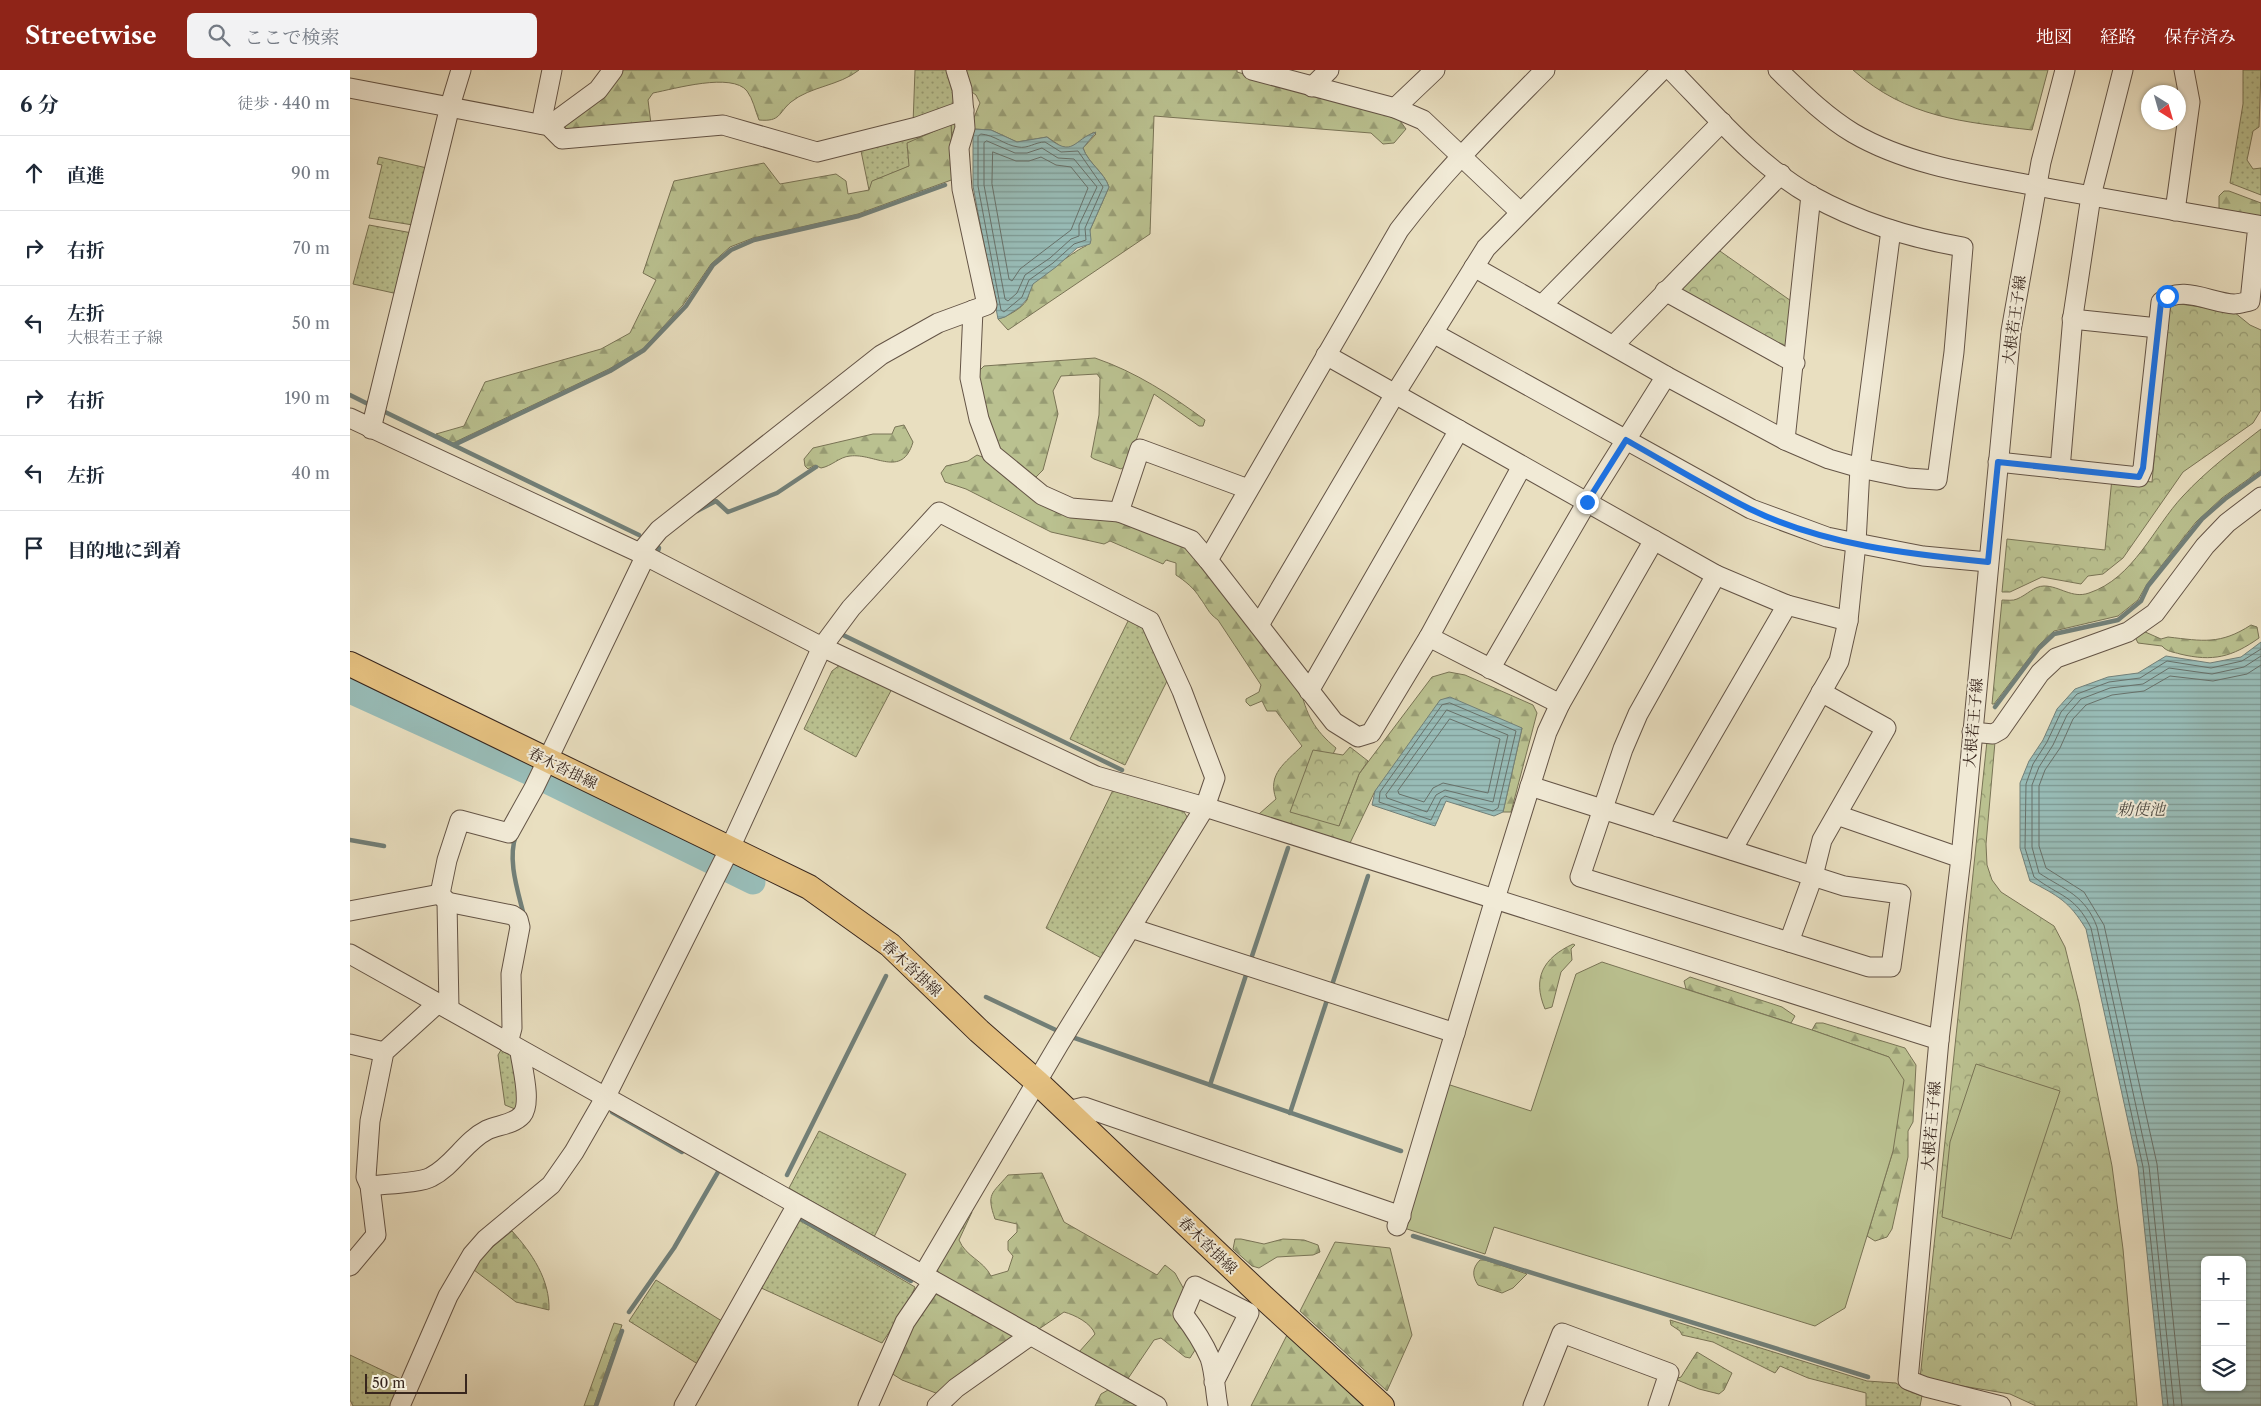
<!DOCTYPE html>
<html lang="ja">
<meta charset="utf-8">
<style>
body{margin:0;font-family:"Libre Caslon Text","Noto Serif JP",serif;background:#f2f2f3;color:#1f2937}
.controls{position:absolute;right:15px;bottom:15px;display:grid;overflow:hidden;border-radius:8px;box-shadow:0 1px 4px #0004}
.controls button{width:45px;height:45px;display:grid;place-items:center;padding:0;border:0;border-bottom:1px solid #e0e1e3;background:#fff;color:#1f2937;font:25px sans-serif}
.compass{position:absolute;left:1791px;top:15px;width:45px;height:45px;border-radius:50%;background:#fff;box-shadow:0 1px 4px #0004;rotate:143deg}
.scale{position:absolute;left:15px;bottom:12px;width:102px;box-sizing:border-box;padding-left:5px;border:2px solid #38261d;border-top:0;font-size:14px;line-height:18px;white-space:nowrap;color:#38261d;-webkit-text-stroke:4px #f1ead6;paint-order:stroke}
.stop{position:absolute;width:15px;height:15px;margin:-11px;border:4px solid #1a73e8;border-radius:50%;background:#fff}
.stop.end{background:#1a73e8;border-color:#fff;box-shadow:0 1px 5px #0008}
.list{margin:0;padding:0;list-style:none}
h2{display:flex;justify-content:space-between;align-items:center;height:65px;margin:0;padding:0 20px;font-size:21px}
h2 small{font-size:16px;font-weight:400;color:#747a83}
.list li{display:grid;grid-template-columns:32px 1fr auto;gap:15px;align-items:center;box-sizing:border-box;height:75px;padding:0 20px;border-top:1px solid #e0e1e3}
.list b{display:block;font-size:19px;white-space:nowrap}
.list p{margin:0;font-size:16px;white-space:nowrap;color:#747a83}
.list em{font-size:16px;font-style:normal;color:#747a83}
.icon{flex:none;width:28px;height:28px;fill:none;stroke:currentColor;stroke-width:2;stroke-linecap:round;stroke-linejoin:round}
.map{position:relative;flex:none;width:1911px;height:1336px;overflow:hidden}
header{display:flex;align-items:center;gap:30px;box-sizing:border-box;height:70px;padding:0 25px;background:#8f2418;color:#fff}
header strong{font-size:24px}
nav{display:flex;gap:28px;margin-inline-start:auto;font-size:18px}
.search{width:350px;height:45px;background:#f2f2f3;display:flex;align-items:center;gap:12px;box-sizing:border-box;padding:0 18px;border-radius:8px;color:#747a83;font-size:19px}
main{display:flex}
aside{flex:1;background:#fff}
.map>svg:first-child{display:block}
.grass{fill:url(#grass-dots);stroke:#797456}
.forest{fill:url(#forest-firs);stroke:#797456}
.cemetery{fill:url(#cemetery-stones);stroke:#797456}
.park{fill:url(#park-crowns);stroke:#797456}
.pitch{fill:#bac190;stroke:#797456}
.water{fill:url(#water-rules);stroke:#728079;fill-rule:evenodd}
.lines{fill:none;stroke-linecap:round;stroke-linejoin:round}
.shore{stroke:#68716a;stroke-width:1}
.stream{stroke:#728079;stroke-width:4.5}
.river{stroke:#98bcb7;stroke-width:25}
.minor-casing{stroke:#645446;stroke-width:21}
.major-casing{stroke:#38261d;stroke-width:26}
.minor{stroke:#f1ead6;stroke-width:19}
.major{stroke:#e4c080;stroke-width:24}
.route{stroke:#1a73e8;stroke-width:6}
.labels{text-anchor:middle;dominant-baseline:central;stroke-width:4;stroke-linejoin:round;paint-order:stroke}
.street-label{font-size:15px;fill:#38261d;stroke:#f1ead6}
.water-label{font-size:16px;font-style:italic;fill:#504c44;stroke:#f1ead6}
</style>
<header>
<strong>Streetwise</strong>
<div class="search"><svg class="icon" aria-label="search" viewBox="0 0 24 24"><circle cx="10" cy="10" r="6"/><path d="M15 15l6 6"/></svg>ここで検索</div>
<nav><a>地図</a><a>経路</a><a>保存済み</a></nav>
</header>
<main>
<aside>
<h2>6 分<small>徒歩 · 440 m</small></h2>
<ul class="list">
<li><svg class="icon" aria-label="ahead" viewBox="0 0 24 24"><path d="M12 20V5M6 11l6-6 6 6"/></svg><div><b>直進</b></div><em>90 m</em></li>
<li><svg class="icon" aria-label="right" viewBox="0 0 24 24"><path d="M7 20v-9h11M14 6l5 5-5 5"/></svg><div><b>右折</b></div><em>70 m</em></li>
<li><svg class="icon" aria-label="left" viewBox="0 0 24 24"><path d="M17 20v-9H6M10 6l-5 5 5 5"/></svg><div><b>左折</b><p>大根若王子線</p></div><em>50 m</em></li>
<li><svg class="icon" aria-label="right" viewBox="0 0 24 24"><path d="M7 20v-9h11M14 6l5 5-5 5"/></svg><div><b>右折</b></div><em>190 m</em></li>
<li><svg class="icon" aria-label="left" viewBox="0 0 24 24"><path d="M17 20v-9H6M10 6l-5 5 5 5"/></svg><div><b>左折</b></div><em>40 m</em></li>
<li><svg class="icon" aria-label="arrive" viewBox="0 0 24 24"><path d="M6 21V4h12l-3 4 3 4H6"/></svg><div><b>目的地に到着</b></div></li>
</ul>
</aside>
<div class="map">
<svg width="1911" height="1336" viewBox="0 0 1911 1336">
<defs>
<pattern id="grass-dots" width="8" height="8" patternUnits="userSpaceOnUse" patternTransform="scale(1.25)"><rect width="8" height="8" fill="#bac190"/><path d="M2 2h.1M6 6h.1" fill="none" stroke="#989d75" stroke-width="1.8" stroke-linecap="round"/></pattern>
<pattern id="forest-firs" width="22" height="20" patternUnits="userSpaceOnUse" patternTransform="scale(1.25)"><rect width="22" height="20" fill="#bac190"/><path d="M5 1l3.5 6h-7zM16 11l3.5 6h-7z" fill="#989d75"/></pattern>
<pattern id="cemetery-stones" width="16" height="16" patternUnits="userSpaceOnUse" patternTransform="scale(1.25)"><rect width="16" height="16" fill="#bac190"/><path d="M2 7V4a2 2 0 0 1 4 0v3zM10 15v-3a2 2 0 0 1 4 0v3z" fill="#989d75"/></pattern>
<pattern id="park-crowns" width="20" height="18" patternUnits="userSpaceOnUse" patternTransform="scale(1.25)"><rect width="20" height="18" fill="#bac190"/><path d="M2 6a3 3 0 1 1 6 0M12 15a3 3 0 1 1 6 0" fill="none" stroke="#989d75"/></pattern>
<pattern id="water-rules" width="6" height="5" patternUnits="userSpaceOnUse" patternTransform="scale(1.25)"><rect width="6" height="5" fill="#98bcb7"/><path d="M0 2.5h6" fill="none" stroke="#7d9994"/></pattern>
</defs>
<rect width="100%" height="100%" fill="#e9dfc0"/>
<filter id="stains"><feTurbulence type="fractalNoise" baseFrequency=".004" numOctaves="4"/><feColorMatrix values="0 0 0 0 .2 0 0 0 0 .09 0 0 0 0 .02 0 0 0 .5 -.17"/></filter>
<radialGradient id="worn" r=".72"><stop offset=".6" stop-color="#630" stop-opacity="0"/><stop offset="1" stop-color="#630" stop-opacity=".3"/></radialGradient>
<g class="grass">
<polygon points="565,0 602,0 609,36 563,54"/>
<polygon points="1893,0 1911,0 1909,57 1903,61 1897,90 1903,99 1911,98 1911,125 1880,113 1893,34"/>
<polygon points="609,46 602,77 601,55 560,96 523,111 519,120 510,76"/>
<polygon points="29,87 77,98 63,155 19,148 32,95 27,94"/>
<polygon points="19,155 62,163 48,224 3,214"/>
<polygon points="781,545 795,553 820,605 775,695 720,669"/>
<polygon points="495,591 544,615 506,687 454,659 482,601"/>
<polygon points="763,720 834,742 839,750 753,889 696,858"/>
<polygon points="159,978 164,984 170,1030 165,1039 155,1035 148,985 151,980"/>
<polygon points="469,1061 556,1104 524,1167 439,1118"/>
<polygon points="447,1149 565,1217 559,1232 532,1273 409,1217"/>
<polygon points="306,1210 375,1253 351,1296 279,1251"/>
<polygon points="1320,1250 1517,1311 1546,1313 1556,1320 1572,1326 1570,1336 1516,1336 1516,1323 1458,1308 1430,1296 1425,1303 1363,1272 1332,1265 1330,1261 1321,1255"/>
<polygon points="0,1285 53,1310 41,1336 3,1336 0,1330"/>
</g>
<g class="forest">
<path d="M271 0H509C489 16 461 16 441 32 428 43 431 52 409 50 405 40 403 29 397 21 382 2 324 19 303 23L298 30 301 54 216 60 214 55Z"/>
<path d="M612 0H887V2L1048 48 1056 59 1044 73 1033 74 1021 63 804 46 800 164 658 260 648 249C658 246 671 239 677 230 679 225 679 219 682 215 686 209 729 178 736 176L740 160 759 117C754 102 738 93 733 78L746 64 744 62 720 78 712 77 697 67 667 72 641 60 623 59V50L630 33 626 25 619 20Z"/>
<path d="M1503 0H1698L1682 60C1613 52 1557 48 1503 0Z"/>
<polygon points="601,54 604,109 508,144 403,168 380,177 361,194 333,235 293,279 259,299 103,373 86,364 114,356 135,312 251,279 280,263 306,210 293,203 324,111 414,93 430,114 486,104 496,111 498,124 519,120 522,111 559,96 557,73"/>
<polygon points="1874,121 1879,121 1911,133 1911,148 1872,142 1869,138 1869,126"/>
<path d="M745 288C786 302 821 325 855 350L853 356H849L804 324 776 396 771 399 744 389 741 387 749 345 750 308 747 304 711 306 703 321 708 344 693 400 686 407H679L647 383 625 305 634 296Z"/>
<path d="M554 355 563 372C552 409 525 383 500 386 489 387 482 396 471 398L465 395 458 399 455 396 454 389 463 378 523 364H542L545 357Z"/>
<path d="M1911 359V400L1872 428 1846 452 1797 514 1788 530 1768 546 1704 561 1689 575 1644 634H1642L1652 530C1657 530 1663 531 1667 529 1677 525 1684 516 1694 516 1710 516 1722 529 1739 523 1784 508 1803 458 1833 426 1857 400 1884 380 1911 359Z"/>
<path d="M627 385 638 389 690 428 762 446 836 474 950 617C956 644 964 660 986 678L983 684 963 681 989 756 1009 704 1082 607 1099 602 1115 605 1183 635 1187 643 1161 742H1153L1172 658 1025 721 1000 773 909 744 926 729C917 704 935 693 952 676L926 641H917L912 631 900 636 896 632V629L909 622 911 615 868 550C858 543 857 537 850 528 844 518 835 511 826 505V493L816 490 813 494 760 471 754 474 701 462 616 419 595 412 591 403 596 396 618 391Z"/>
<path d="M1901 555 1907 557 1909 568C1882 587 1863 592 1830 584 1824 582 1817 582 1812 576L1788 573 1785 567 1793 561 1811 569 1818 567C1853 571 1870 575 1901 555Z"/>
<path d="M1223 874 1225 875 1221 879 1222 890 1211 902 1202 937 1195 939C1182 908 1193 888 1223 874Z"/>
<polygon points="1340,907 1432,937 1445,946 1441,953 1336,919 1334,911"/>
<polygon points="1466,953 1473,953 1555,978 1566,995 1563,1052 1558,1061 1558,1087 1542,1159 1537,1167 1525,1171 1517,1166 1543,1081 1539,987 1462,960"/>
<path d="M692 1103 714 1152 807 1205 815 1195 825 1203 836 1223 839 1262 845 1280 840 1288 835 1287 811 1268 804 1270 775 1313 729 1282 745 1264C741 1253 725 1245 714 1242L686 1261 591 1210 586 1196 619 1140 622 1142 609 1170C616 1187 633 1190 641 1206L658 1201 663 1186 658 1180V1171L667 1162V1154L645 1149C636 1123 642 1124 658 1105Z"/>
<polygon points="885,1169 891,1169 914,1174 933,1169 954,1170 968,1175 970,1182 963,1185 927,1187 909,1198 902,1196 883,1179"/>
<polygon points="985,1172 1040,1178 1062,1265 1037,1321 950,1241"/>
<path d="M1130 1190H1135L1177 1204 1163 1218 1152 1223 1128 1215C1122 1206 1122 1198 1130 1190Z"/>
<polygon points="584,1223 665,1267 591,1325 552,1310 541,1303 555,1270"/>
<polygon points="264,1253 272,1255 244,1336 234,1336"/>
<polygon points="937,1265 1013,1336 901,1336"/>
<polygon points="758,1320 787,1336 745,1336 751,1324"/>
</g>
<g class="cemetery">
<path d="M162 1161C182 1183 200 1210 199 1240L166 1232 124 1200 128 1189Z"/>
<polygon points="1347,1282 1382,1303 1374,1320 1369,1324 1349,1319 1325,1309 1331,1307"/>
</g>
<g class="park">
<polygon points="1367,179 1444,233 1441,277 1435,281 1331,222 1331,215"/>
<polygon points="1824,233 1884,242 1900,255 1911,260 1911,340 1903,353 1833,402 1773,488 1753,504 1738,506 1731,514 1692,507 1660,522 1652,522 1657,469 1755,480 1762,408 1802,412 1818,237"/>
<polygon points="1637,671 1645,672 1636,774 1637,795 1642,810 1651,822 1704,856 1715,877 1729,933 1762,1096 1773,1179 1787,1336 1686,1336 1660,1324 1570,1309"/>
<polygon points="1000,677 1018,691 1009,704 989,756 940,742 963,680 993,685"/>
</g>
<g class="pitch">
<polygon points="1252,892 1462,960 1539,987 1554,1010 1543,1081 1495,1238 1465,1256 1144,1157 1135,1184 1054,1158 1097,1014 1181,1041 1226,904"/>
<polygon points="1626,994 1710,1021 1661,1169 1592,1147 1600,1072"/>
</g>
<g class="water">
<path d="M623 59 641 60 667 72 697 67C724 89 723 69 746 62L733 78C738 93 754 102 759 117L740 160 741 170 740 174 727 178 706 197 683 214 677 229 670 237 655 247 648 249 623 116Z"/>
<path d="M1911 572V1336H1813L1788 1097 1736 859C1719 831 1708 826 1680 811L1670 778V713L1679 691 1693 670 1707 639 1725 619 1758 607 1788 603 1816 586 1860 593 1891 587ZM1855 1190H1892V1317H1855Z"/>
<polygon points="1100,627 1172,658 1153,742 1144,746 1096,731 1085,756 1022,735 1025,721 1090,630"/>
</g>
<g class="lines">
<g class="shore">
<path d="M631 64C645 65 654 75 668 77 678 79 685 72 695 72L711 82 728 81 753 117 735 158 736 170 724 174 703 193 679 210 672 227 654 242 651 240 628 116V67Z"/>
<polygon points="637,71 665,83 677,83 692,78 708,88 724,89 747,117 729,155 729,166 721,169 700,188 675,205 667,223 658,231 655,229 634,115 634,73"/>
<polygon points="643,82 666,91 679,91 691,87 706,95 721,97 738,118 721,160 670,199 662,211 659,209 642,114"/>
<polygon points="1100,633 1166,661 1148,738 1143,741 1095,726 1091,729 1081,750 1029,732 1030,722 1092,635"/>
<polygon points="1097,640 1158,665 1143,732 1095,720 1086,725 1077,742 1037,728 1036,725"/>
<polygon points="1100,649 1150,669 1138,723 1093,713 1083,718 1074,732 1049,724 1048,721"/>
<path d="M1818 1336 1793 1097 1741 858C1725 825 1710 827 1684 807L1675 778 1676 714 1683 694 1697 672 1711 642 1727 624 1759 612 1790 608 1817 591 1861 598 1892 591 1911 579"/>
<path d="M1824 1336 1799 1096 1747 857C1735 825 1715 820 1689 803L1682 777V715L1689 697 1703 675 1717 645 1731 629 1760 618 1793 614 1819 598 1862 604 1894 597 1911 586"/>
<polyline points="1832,1336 1807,1094 1754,855 1734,822 1696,798 1689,776 1689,716 1695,700 1710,678 1723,649 1736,635 1762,625 1794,621 1820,606 1863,611 1897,604 1911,595"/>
</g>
<g class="stream">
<polyline points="0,325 20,335"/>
<polyline points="33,341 289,465"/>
<polyline points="104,375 260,301 294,280 336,236 363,195 381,180 404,170 509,146 595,115"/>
<polyline points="347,441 366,431 378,442 427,423 466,397"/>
<polyline points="305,473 309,478 308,481"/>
<polyline points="493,565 772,700"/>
<polyline points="1645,637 1689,578 1704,564 1768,550 1791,531 1798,516 1852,449 1875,429 1911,403"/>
<path d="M166 765C157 790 168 821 174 846"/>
<polyline points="0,770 34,776"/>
<polyline points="901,889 938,778"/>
<polyline points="982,915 1018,806"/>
<polyline points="636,927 710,962"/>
<polyline points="719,966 1051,1081"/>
<polyline points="860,1015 897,902"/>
<polyline points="262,1042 332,1082"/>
<polyline points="940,1043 978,927"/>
<polyline points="437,1105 536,906"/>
<polyline points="451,1149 561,1211"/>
<polyline points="1063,1166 1518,1307"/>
<polyline points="279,1242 324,1178 368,1102"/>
<polyline points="246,1336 272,1261"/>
</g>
<polyline class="river" points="0,621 176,701 403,812"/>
<defs>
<g id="minor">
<polyline points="902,0 1045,38 1073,50 1169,141"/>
<path d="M1428 0C1451 22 1475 46 1503 63 1556 94 1621 104 1681 115 1756 129 1832 142 1908 155L1900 231C1895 232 1889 234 1884 234 1861 233 1831 214 1811 232L1793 398 1789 407 1648 392"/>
<polyline points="962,17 979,0"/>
<polyline points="0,18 199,56 212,69 373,55 467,82 567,57 614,40"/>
<polyline points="1045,38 1085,0"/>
<polyline points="191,54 202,0"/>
<polyline points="199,56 248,20 263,0"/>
<polyline points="1825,141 1840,32 1834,0"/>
<path d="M1124 197 1316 306 1435 370 1479 389 1510 398 1558 408 1587 410 1604 282 1613 177C1560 168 1509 152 1462 126 1408 96 1364 44 1321 0"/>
<polyline points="1315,221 1445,293"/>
<polyline points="1193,234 1372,52"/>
<polyline points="623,240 620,308 629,349 642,384 692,425 721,438 769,442"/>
<polyline points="1722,249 1808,258"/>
<polyline points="1083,263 1401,439 1477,467 1506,473 1573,486 1638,492"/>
<polyline points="1264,275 1431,104"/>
<polyline points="976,285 1366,505 1437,535 1498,551"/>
<polyline points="0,348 290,483 472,577 746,706 855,737 1589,970"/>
<polyline points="21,359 100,36 111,0"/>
<polyline points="1435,370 1461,125"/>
<path d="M1172 396 1079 567 1021 663 1008 667 984 652 858 490 1049 160C1093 102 1144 52 1195 0"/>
<polyline points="1710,399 1723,246 1741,126 1773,0"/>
<polyline points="290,483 309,460 531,285 588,253 637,235 612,119 609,78 615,58 612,19 606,0"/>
<polyline points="858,490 841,470 769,442 790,379 898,419"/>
<polyline points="1366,505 1288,644 1273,679 1230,807 1439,872 1463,806 1472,770 1536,658 1471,622"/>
<polyline points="909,555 1045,324 1136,178 1312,0"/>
<polyline points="1079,567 1210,634"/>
<polyline points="1140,599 1237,432 1316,306"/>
<polyline points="959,621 1109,360"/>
<polyline points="1622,662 1643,664 1650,660 1690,603 1706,588 1778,562 1805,543 1855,476 1877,453 1911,427"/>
<polyline points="1180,716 1494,816 1551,824 1541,897 1519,897 1439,872"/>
<polyline points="1487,745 1611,788"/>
<polyline points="1308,757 1437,535"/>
<polyline points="1382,780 1489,591 1498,551 1506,473 1510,398 1541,160"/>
<polyline points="97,832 162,845 168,849 170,857 161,904 162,958 158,973"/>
<polyline points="0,841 90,824"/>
<polyline points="781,858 1105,963"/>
<polyline points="0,884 807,1336"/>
<polyline points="99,939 97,832 90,824 97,790 110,750 159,763 184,718 295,487"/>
<polyline points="0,974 34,982"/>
<polyline points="718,1041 734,1037 1051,1146"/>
<path d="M20 1116C34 1114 71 1113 81 1107 103 1096 115 1071 137 1060 147 1055 163 1055 172 1045 182 1033 172 997 170 982"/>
<polyline points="1047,1156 1145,829 1197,662 1210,634 1304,470"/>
<polyline points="0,1196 26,1165 20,1116 16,1107 20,1051 34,982 88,933"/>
<path d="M864 1312 899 1243 845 1216 833 1244C843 1257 853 1272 860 1288 865 1303 865 1321 868 1336"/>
<polyline points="50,1336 98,1226 122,1185 136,1169 201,1115 224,1082 255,1028 380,778 472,577 501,538 589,442 800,551 832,621 865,708 855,737 709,974 573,1205"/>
<polyline points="334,1336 447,1135"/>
<polyline points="518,1336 555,1252 583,1211"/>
<polyline points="587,1336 606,1318 681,1265"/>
<polyline points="1183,1336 1212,1263 1319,1303 1308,1336"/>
<polyline points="1651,1336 1576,1317 1558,1310 1589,970 1611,788 1661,261 1691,92 1715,0"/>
</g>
<polyline id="major" points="0,594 459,817 540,875 629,961 687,1012 913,1227 1032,1336"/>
</defs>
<use href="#minor" class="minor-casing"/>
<use href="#major" class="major-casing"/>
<use href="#minor" class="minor"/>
<use href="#major" class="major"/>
</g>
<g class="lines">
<path class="route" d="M1237 432 1276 370C1317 393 1358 418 1400 439 1474 475 1558 484 1638 492L1648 392 1789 407 1793 398 1811 232 1817 226"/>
</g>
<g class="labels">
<g class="street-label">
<text transform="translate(1664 250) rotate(-82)">大根若王子線</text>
<text transform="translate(1623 653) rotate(-85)">大根若王子線</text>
<text transform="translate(213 698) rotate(26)">春木沓掛線</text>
<text transform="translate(562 898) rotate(43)">春木沓掛線</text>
<text transform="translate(1581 1056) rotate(-85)">大根若王子線</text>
<text transform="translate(858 1175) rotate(44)">春木沓掛線</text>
</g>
<g class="water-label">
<text x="1791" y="739">勅使池</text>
</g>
</g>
<rect width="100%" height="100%" filter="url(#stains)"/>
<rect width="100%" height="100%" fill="url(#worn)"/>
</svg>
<div class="controls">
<button>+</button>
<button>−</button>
<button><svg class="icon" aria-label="layers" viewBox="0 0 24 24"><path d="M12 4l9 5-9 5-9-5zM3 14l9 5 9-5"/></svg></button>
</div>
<svg class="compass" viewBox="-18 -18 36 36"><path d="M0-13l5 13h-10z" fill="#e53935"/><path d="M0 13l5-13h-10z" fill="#747a83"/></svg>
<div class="scale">50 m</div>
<div class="stop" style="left:1817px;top:226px"></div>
<div class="stop end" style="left:1237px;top:432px"></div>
</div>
</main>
